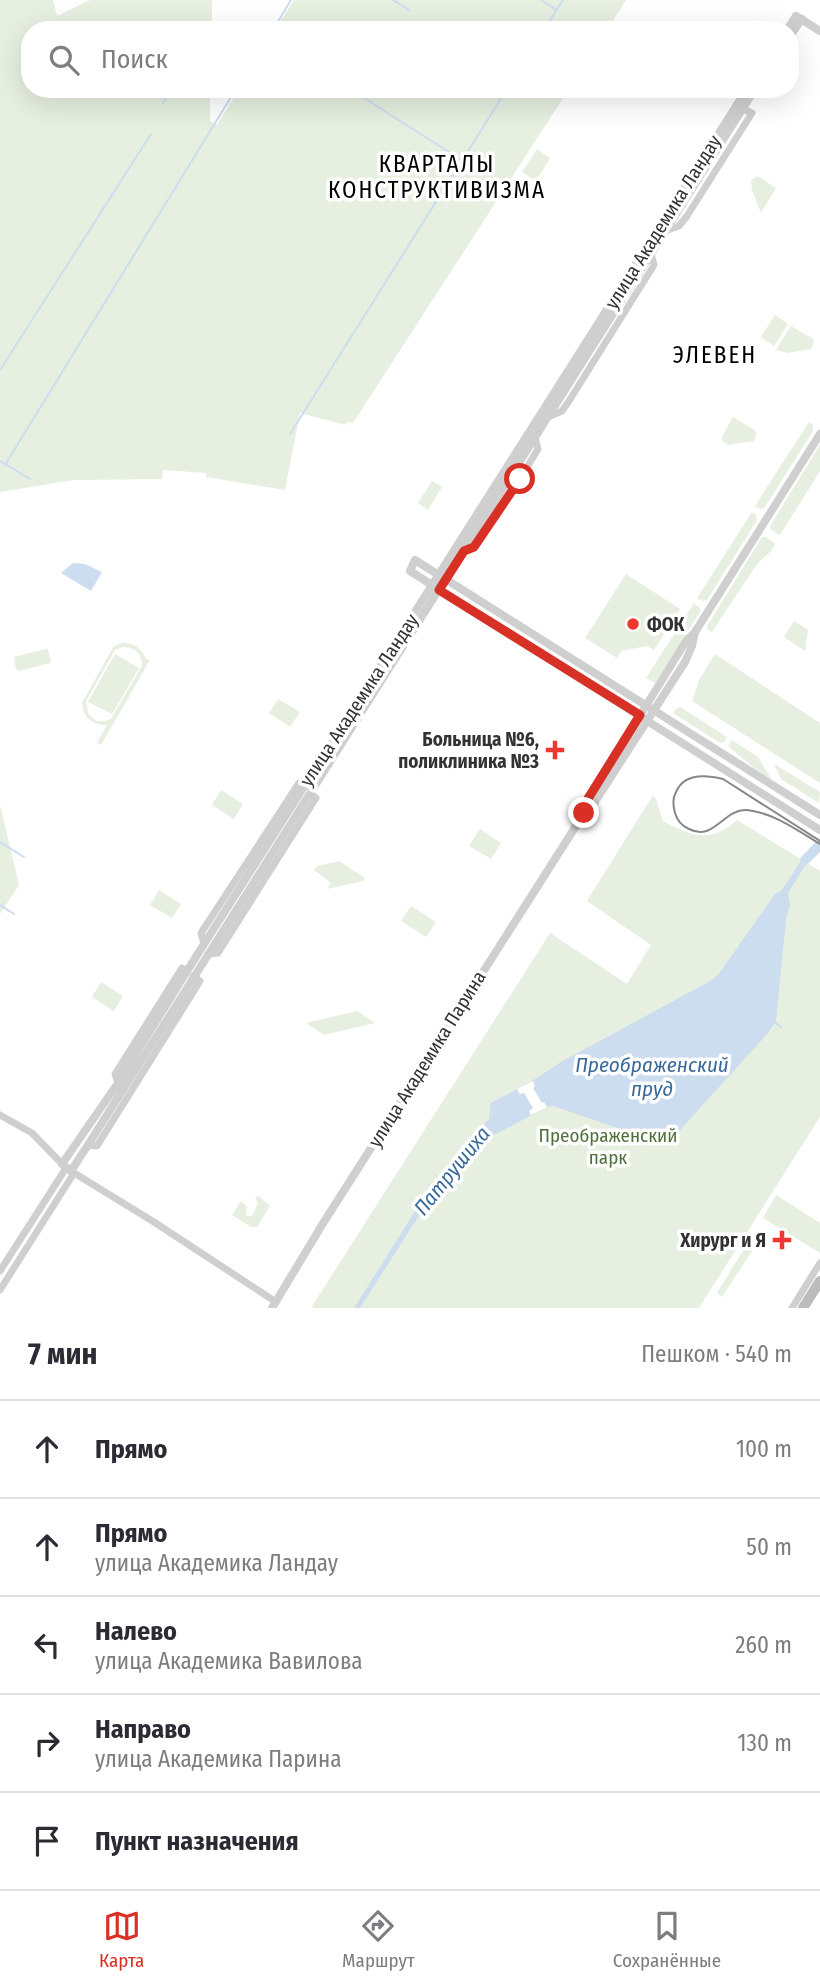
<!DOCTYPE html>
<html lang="ru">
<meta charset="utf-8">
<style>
body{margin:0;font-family:"Fira Sans Condensed",sans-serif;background:#f2f2f3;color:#2b2b33}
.stop{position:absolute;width:21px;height:21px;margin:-16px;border:5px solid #d93025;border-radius:50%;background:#fff}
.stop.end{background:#d93025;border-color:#fff;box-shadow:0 2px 7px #0008}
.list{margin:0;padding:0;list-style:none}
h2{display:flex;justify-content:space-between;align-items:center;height:91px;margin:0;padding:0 28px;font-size:30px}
h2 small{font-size:23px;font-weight:400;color:#7c7c81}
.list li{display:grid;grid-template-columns:46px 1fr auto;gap:21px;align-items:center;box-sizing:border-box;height:98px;padding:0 28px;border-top:2px solid #e1e1e2}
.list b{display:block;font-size:26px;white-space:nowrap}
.list p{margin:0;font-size:23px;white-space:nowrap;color:#7c7c81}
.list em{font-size:23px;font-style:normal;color:#7c7c81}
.icon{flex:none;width:38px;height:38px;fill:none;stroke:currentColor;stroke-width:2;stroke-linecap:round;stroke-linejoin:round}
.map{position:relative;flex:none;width:820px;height:1308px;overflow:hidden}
.search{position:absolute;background:#fff;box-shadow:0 7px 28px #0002;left:21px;right:21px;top:21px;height:77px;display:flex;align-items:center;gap:18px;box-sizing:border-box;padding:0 24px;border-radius:28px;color:#7c7c81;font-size:26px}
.sheet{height:581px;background:#fff}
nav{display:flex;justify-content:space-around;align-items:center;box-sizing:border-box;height:98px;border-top:2px solid #e1e1e2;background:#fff;font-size:19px;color:#7c7c81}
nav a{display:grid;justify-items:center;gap:4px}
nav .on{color:#d93025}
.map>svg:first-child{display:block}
.green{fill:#e6efe0;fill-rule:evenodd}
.water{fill:#ccddef}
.pier{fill:#fff}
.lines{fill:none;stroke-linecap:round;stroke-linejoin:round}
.stream{stroke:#ccddef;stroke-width:2}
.river{stroke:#ccddef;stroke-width:10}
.minor{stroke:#cfcfcf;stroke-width:7}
.tertiary{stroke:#cfcfcf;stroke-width:8}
.secondary{stroke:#bcbcbc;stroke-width:10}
.tram{stroke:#878787;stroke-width:2}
.route{stroke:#d93025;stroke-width:9}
.poi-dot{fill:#ed372f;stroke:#fff;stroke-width:2.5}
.labels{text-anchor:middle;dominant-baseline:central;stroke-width:7;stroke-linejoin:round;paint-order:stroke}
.street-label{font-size:19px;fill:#323232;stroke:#fff}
.poi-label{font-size:19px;font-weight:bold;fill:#323232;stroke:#fff;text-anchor:end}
.park-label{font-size:19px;fill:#4f703c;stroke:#fff}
.water-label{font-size:21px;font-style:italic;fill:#3a6a99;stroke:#fff}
.quarter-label{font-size:23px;letter-spacing:2px;fill:#000;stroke:#fff}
</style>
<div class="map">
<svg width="820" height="1308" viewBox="0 0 820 1308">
<rect width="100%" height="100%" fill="#fff"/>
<g class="green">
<polygon points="0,0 53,0 57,16 90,0 212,0 212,30 30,30 30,89 210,89 210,121 217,125 239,89 569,89 353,423 347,422 345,425 300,413 285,490 206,477 206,473 163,470 162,479 74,480 0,492"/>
<polygon points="294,0 626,0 607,30 275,30"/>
<polygon points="537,149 550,158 536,181 522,172"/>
<polygon points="758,176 776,188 761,213 752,190 751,180"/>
<polygon points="775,315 788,324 774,346 761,337"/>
<polygon points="791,326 813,339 814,342 811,349 788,353 776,350"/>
<polygon points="733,417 756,431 756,435 754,441 727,445 722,440 722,437"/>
<polygon points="809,422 813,425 813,431 765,507 760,509 755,506"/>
<polygon points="820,445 820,471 780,535 771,530 770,526"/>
<polygon points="432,481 442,487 428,510 418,503"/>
<polygon points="752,512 756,515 757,520 707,600 703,601 697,598"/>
<polygon points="762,537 766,537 775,544 771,551 757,564 712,632 707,629 707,626"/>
<polygon points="626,574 680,609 654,650 647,646 621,651 617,658 585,638"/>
<polygon points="694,603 700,608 700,612 655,683 646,678"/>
<polygon points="794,621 808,630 805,651 784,637"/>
<path d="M121 643C133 642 142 648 146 659L150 660 101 745 97 743 107 725C93 725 83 718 82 703L111 651 113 647ZM123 647C135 647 142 653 142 666L111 719 106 721H96L88 713 86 701 115 650Z"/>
<polygon points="46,649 48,650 51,661 50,663 19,671 16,669 14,657"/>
<polygon points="115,654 139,668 112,714 88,702"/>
<polygon points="715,654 820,723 820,783 692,701 699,680"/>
<polygon points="278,699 300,712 290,727 269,713"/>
<polygon points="680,707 727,737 724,742 720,743 673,713 676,709"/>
<polygon points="732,740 758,757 772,780 754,768 728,746"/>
<polygon points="774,764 820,792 819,803 781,779"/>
<polygon points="221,790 243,804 234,819 212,805"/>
<path d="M653 795 656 799 663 821C691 836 711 844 737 820L820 871V1117L699 1308H311L550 933 627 984 651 945 587 901Z"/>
<polygon points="0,805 19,885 0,914"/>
<polygon points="480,829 501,843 491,859 469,846"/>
<polygon points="339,861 365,878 363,881 327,889 331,883 314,870 317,866"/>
<polygon points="159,890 181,904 172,918 150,905"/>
<polygon points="411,906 436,922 426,937 401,921"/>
<polygon points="101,982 123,996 114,1011 92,997"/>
<polygon points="357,1011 375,1023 324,1035 306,1023"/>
<polygon points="776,1195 820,1223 820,1253 763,1218"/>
<polygon points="259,1196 270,1206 257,1227 251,1227 232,1215 241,1201 247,1207 246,1216 252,1216 258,1203 255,1198"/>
<polygon points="747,1244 754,1248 722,1297 717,1293"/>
</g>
<g class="water">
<polygon points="73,563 85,564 102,572 91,591 61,573"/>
<polygon points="809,849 816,853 804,867 788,893 790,905 786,919 776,1021 768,1033 671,1140 665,1144 553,1106 547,1107 479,1143 436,1189 360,1308 354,1308 431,1186 489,1119 491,1103 532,1081 561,1062 712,980 718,975 775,894 781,891"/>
</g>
<polygon class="pier" points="533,1081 535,1086 533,1088 542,1103 544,1102 547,1107 531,1115 529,1111 533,1108 524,1093 520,1094 517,1089"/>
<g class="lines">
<g class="stream">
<polyline points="393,0 409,10"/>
<polyline points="541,0 555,9"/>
<polyline points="430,25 438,30"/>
<polyline points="71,27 76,30"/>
<polyline points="273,30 291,0"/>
<polyline points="544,30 563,0"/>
<polyline points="350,89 463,161"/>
<polyline points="163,104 170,89"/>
<polyline points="0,370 151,134"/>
<polyline points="290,434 507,89"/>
<polyline points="0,461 30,479"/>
<polyline points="5,465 236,89"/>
<polyline points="0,842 24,857"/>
<polyline points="0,905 14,914"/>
<polyline points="773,1021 781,1027"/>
</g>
<polyline class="river" points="805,860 820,845"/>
<g class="minor">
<polyline points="665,231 679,226 687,216 752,113 743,109"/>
<polyline points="548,417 562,411 569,401 654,265 651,254"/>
<polyline points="463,551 474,547 512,492 538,449 535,437"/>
<polyline points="204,944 201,933 299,783 305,786"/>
<polyline points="208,954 218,953 316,798 310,794"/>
<polyline points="118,1083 115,1074 182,968 187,971"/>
<polyline points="0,1115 32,1133 66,1168 154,1222 276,1302"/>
<polyline points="88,1145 97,1146 200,981 193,976"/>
<polyline points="0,1271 66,1168"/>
<polyline points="0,1290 74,1173"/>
<polyline points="792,1308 820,1263"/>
</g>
<g class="tertiary">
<polyline points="787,30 796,16 820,31"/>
<polyline points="790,36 802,19"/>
<polyline points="747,89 187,971 118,1083 62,1164 71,1171 88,1145 755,89"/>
<polyline points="584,812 591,808 685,662 692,646 695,632"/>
<polyline points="820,815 415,560 410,571 820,830"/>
<polyline points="272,1308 322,1225 583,815 585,805 686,641 695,632 820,434"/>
</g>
<polyline class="secondary" points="803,1308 820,1281"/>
<path class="tram" d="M820 841 723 779C707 775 684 773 676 792 672 799 673 806 675 813 677 820 682 826 689 829 714 842 724 808 747 810 774 813 797 830 820 844"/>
</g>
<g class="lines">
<polyline class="route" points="520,479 474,547 464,551 439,590 640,715 584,805 584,813"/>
</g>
<g class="poi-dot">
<circle cx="633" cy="624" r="7"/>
<path d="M551.5 739.5h7v7h7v7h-7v7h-7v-7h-7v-7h7z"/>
<path d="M778.5 1229.5h7v7h7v7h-7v7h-7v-7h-7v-7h7z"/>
</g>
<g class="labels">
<g class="street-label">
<text transform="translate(663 222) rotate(-58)">улица Академика Ландау</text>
<text transform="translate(359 700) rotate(-57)">улица Академика Ландау</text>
<text transform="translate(427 1059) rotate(-58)">улица Академика Парина</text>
</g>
<g class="poi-label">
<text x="647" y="624" text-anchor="start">ФОК</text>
<text x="539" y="739">Больница №6,<tspan x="539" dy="22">поликлиника №3</tspan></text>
<text x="766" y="1240">Хирург и Я</text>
</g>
<g class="park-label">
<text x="608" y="1135">Преображенский<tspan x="608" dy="22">парк</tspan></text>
</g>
<g class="water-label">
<text x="652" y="1065">Преображенский<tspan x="652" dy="24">пруд</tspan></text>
<text transform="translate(452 1171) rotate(-51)">Патрушиха</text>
</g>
<g class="quarter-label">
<text x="437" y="164">КВАРТАЛЫ<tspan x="437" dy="26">КОНСТРУКТИВИЗМА</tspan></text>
<text x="715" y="355">ЭЛЕВЕН</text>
</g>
</g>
</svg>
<div class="stop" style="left:520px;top:479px"></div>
<div class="stop end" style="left:584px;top:813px"></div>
<div class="search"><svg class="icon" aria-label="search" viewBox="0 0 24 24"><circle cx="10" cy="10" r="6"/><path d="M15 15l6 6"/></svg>Поиск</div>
</div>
<section class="sheet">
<h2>7 мин<small>Пешком · 540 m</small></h2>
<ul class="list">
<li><svg class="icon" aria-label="ahead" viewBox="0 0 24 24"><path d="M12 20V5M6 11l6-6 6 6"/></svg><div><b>Прямо</b></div><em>100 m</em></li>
<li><svg class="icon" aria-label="ahead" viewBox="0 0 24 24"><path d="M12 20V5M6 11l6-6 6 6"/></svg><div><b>Прямо</b><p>улица Академика Ландау</p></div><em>50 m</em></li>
<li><svg class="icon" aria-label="left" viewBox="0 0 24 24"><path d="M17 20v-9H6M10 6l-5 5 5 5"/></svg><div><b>Налево</b><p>улица Академика Вавилова</p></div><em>260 m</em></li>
<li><svg class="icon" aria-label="right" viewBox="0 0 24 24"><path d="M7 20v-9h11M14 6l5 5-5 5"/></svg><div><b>Направо</b><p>улица Академика Парина</p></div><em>130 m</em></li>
<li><svg class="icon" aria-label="arrive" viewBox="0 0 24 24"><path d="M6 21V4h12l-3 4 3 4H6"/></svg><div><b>Пункт назначения</b></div></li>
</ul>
</section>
<nav>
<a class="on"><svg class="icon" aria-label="map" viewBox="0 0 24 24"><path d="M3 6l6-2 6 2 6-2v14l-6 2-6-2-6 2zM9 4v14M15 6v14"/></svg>Карта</a>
<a><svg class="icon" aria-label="directions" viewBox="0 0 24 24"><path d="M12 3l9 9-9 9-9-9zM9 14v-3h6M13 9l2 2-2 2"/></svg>Маршрут</a>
<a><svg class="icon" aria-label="saved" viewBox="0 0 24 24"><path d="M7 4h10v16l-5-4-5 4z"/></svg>Сохранённые</a>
</nav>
